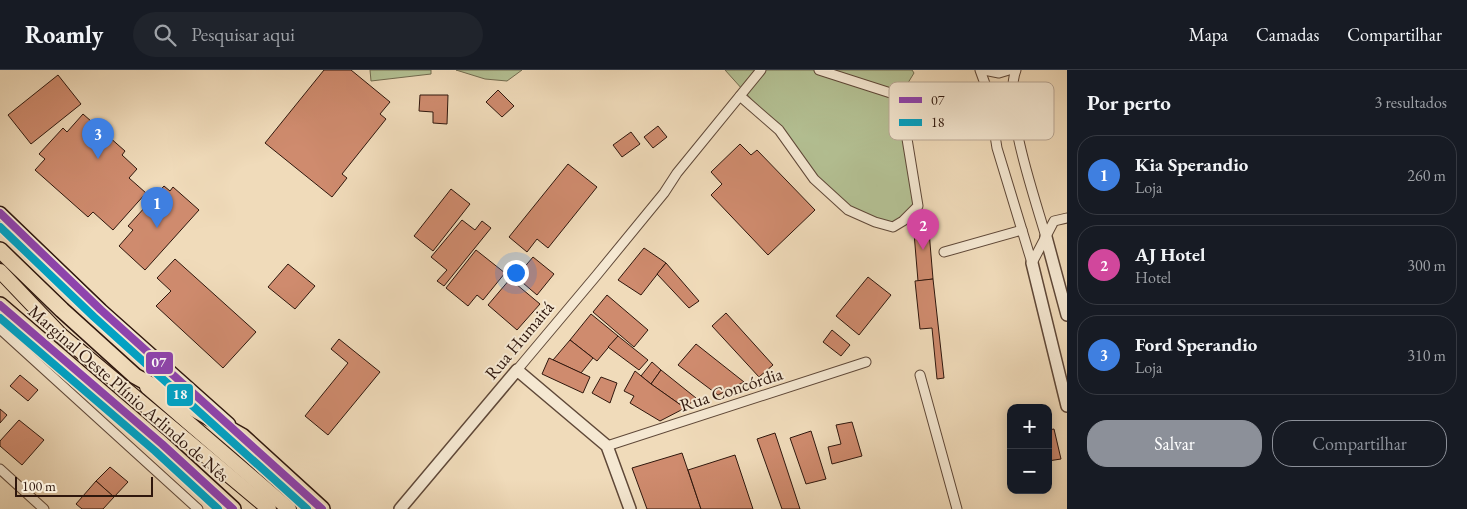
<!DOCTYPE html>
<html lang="pt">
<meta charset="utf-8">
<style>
body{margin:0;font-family:"EB Garamond",serif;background:#20242c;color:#f1f3f6}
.controls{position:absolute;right:15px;bottom:15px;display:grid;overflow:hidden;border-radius:10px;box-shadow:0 2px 12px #0003}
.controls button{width:45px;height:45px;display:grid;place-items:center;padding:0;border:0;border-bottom:1px solid #363941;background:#171b24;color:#f1f3f6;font:25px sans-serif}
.scale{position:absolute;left:15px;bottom:12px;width:138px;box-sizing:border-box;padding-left:5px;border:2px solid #2f170d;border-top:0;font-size:14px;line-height:18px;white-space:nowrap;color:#2f170d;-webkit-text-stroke:4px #f5e8d2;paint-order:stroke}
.you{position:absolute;left:515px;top:202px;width:18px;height:18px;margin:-12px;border:4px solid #fff;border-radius:50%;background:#1a73e8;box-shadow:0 0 0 8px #1a73e833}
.badge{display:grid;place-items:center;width:32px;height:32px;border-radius:50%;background:#8c9099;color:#fff;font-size:16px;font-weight:700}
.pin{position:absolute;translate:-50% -41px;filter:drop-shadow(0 1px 2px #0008)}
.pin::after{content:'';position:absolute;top:26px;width:18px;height:15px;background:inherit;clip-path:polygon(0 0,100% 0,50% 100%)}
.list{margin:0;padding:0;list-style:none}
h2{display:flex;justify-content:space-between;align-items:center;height:65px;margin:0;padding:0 20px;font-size:21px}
h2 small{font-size:16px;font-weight:400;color:#9ea1a6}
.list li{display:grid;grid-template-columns:32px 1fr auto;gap:15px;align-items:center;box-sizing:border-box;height:80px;margin:0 10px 10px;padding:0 10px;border:1px solid #363941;border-radius:20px}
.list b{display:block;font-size:19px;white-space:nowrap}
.list p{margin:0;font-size:16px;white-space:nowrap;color:#9ea1a6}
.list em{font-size:16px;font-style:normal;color:#9ea1a6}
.actions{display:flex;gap:10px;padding:15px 20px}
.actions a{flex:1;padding:11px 0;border:1px solid #8c9099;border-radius:20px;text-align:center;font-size:18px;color:#8c9099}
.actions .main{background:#8c9099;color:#fff}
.icon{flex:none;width:28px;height:28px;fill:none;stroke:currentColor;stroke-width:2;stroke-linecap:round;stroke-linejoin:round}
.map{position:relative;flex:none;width:1067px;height:439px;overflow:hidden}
header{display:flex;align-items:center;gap:30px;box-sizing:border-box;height:70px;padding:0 25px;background:#171b24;border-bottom:1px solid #363941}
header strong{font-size:24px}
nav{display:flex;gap:28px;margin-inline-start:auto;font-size:18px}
.search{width:350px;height:45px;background:#20242c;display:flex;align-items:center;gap:12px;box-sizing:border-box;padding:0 18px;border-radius:28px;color:#9ea1a6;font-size:19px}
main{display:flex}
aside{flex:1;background:#171b24}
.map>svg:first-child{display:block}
.green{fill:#b4c194;stroke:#726c50}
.building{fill:#cf8b6e;stroke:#2f170d}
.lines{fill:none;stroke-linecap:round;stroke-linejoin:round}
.minor-casing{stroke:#5f4838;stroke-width:11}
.tertiary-casing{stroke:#5f4838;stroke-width:14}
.secondary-casing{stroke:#2f170d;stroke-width:15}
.primary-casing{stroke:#2f170d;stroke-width:16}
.trunk-casing{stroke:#2f170d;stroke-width:18}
.minor{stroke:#f5e8d2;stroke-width:9}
.tertiary{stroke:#f5e8d2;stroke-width:11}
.secondary{stroke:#f5e8d2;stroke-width:12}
.primary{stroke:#f0dbba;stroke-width:14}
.trunk{stroke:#f0dbba;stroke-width:15}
.bus-1-casing{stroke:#f5e8d2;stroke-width:11}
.bus-2-casing{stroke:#f5e8d2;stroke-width:11}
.bus-1{stroke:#8e44ad;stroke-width:8}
.bus-2{stroke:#02a2c4;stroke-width:8}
.labels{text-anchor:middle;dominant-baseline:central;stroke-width:4;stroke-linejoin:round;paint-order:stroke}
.street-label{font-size:18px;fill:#2f170d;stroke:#f5e8d2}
.key{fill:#f5e8d2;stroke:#baa997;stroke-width:1}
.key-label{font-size:14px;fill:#2f170d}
.line-badge{stroke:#f5e8d2;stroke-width:2}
.badge-label{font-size:14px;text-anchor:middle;font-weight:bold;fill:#fff}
</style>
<header>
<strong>Roamly</strong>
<div class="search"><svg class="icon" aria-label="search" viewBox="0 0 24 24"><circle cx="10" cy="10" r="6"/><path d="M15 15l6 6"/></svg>Pesquisar aqui</div>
<nav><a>Mapa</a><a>Camadas</a><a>Compartilhar</a></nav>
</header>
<main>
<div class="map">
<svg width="1067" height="439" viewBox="0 0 1067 439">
<rect width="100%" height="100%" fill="#f0dbba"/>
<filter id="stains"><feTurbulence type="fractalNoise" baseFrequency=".004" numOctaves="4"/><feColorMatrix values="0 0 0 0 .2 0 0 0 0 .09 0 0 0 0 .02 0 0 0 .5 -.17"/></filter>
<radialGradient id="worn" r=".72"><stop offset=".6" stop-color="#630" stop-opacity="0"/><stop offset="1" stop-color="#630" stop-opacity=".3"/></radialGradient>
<g class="green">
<polygon points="370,0 431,0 431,4 371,11"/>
<polygon points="456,0 522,0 507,11 485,9"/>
<polygon points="725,0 912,0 914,3 900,26 918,136 893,157 848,140 814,109 779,60"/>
</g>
<g class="building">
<polygon points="324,0 351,0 390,32 380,44 386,49 342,104 347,108 332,127 265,73"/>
<polygon points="58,5 81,34 31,74 8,45"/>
<polygon points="498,20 514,36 502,47 486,32"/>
<polygon points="420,25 448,25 447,54 433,53 433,42 419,41"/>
<polygon points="83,44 125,81 122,85 137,99 129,108 146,123 113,160 93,142 88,147 35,100 45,89 39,84 63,58 67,62"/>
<polygon points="658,56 667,67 653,78 644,67"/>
<polygon points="631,62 640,74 622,87 613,75"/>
<polygon points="740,74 751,85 757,80 815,140 768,185 711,125 722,114 711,102"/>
<polygon points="568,94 597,117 548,178 537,169 527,182 509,167"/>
<polygon points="164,116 170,121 173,117 199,140 145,200 119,176 133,160 128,156"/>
<polygon points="451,119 470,134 433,181 414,166"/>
<polygon points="928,149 933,209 918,211 913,151"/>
<polygon points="462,150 475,160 482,151 491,158 444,216 437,211 447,200 431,187"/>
<polygon points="644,178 666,193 641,225 618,210"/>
<polygon points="476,180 505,203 483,230 477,225 468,236 446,218"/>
<polygon points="533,187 554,204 537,225 516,207"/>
<polygon points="175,189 256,262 223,298 156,236 171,221 157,208"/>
<polygon points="666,193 699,231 689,238 657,204"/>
<polygon points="288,194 315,216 295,239 268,217"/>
<polygon points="868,207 891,225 859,265 836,246"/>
<polygon points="510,209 540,234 517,260 488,235"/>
<polygon points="933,209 944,308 937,309 932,258 920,259 915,211"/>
<polygon points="607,225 648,260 634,277 593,242"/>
<polygon points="726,243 773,295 759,307 712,256"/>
<polygon points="591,244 618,266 597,291 570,270"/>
<polygon points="832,260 850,275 841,286 823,272"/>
<polygon points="618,266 648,290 639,300 608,277"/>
<polygon points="339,269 380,302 328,365 305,346 348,293 331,279"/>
<polygon points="570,270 593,288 581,303 553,290"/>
<polygon points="696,274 744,312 718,325 678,295"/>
<polygon points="549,288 590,307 583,323 542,304"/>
<polygon points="652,292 661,300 651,314 641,306"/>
<polygon points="661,300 696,328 685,338 651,314"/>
<polygon points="635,301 651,314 685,338 660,351 630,333 634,326 624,321"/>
<polygon points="20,305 38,320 28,331 10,316"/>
<polygon points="601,307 617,313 610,333 592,323"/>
<polygon points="0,339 7,345 0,353"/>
<polygon points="19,350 44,370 22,395 0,376 0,371"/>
<polygon points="852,352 862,386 832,394 828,377 841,374 836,355"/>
<polygon points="1054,359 1061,389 1048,391 1048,360"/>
<polygon points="811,361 826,409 806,414 790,368"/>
<polygon points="775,363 800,439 782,439 757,369"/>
<polygon points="682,383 701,439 647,439 632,398"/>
<polygon points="735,385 753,439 701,439 688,400"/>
<polygon points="110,397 128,412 114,427 96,411"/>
<polygon points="96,411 114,427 103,439 82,439 76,434"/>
</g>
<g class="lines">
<defs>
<g id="minor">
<polyline points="980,0 988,22 997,78 1032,193"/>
<polyline points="984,0 999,3 1009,0"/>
<path d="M1016 0C1002 36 1035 128 1046 167"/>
<polyline points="740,26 779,60 814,109 848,140 875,152 893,157 903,151 918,136 900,26 819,0"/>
<polyline points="944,182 1022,160"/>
<polyline points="1032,193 1054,151 1067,148"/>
<polyline points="0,259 198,439"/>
<polyline points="517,300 596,206 664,123 677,103 761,0"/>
<polyline points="920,305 957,439"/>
<polyline points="607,376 866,292"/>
<polyline points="0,399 44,439"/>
</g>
<g id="tertiary">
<polyline points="1046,167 1067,245"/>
<polyline points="1032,193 1067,336"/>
<polyline points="400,439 517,300 607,376 630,439"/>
</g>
<polyline id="secondary" points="0,143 101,240 229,354"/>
<g id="primary">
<polyline points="0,201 61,265 269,439"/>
<polyline points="147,317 289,439"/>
</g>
<g id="trunk">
<polyline points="0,180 62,240 135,306 242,366 322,439"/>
<polyline points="0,235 162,374 233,439"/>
</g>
</defs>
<use href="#minor" class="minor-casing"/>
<use href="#tertiary" class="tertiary-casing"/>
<use href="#secondary" class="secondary-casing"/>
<use href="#primary" class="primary-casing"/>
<use href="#trunk" class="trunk-casing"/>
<use href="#minor" class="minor"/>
<use href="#tertiary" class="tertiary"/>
<use href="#secondary" class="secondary"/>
<use href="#primary" class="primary"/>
<use href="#trunk" class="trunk"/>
<defs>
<g id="bus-1">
<polyline points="0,143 101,240 322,439"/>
<polyline points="0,235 162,374 233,439"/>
</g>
<g id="bus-2">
<polyline points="0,157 94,247 307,439"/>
<polyline points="0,248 155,381 218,439"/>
</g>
</defs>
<use href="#bus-1" class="bus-1-casing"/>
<use href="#bus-2" class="bus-2-casing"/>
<use href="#bus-1" class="bus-1"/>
<use href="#bus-2" class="bus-2"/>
</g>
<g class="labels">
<g class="street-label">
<text transform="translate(519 270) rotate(-50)">Rua Humaitá</text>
<text transform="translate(731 319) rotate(-18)">Rua Concórdia</text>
<text transform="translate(129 323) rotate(41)">Marginal Oeste Plínio Arlindo de Nês</text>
</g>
</g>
<rect x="889" y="12" width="165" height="58" rx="8" class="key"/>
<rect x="899" y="27" width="23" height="6" fill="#8e44ad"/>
<rect x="899" y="49" width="23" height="7" fill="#02a2c4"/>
<g class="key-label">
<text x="931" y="35">07</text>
<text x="931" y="57">18</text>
</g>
<g class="line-badge">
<rect x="145" y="281" width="29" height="24" rx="5" fill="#8e44ad"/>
<rect x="166" y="313" width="28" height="24" rx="5" fill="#02a2c4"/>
</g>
<g class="badge-label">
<text x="159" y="297">07</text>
<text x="180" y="329">18</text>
</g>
<rect width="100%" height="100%" filter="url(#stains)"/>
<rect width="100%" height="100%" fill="url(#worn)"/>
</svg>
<div class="controls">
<button>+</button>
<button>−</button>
</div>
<div class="scale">100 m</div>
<div class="you"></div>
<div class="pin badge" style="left:157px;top:158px;background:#3f7fe0">1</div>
<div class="pin badge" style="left:923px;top:180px;background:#d1479c">2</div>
<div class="pin badge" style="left:98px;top:89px;background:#3f7fe0">3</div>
</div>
<aside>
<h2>Por perto<small>3 resultados</small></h2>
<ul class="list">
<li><span class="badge" style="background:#3f7fe0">1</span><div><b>Kia Sperandio</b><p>Loja</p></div><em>260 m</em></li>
<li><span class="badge" style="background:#d1479c">2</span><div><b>AJ Hotel</b><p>Hotel</p></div><em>300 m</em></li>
<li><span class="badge" style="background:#3f7fe0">3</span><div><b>Ford Sperandio</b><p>Loja</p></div><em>310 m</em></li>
</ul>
<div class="actions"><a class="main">Salvar</a><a>Compartilhar</a></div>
</aside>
</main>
